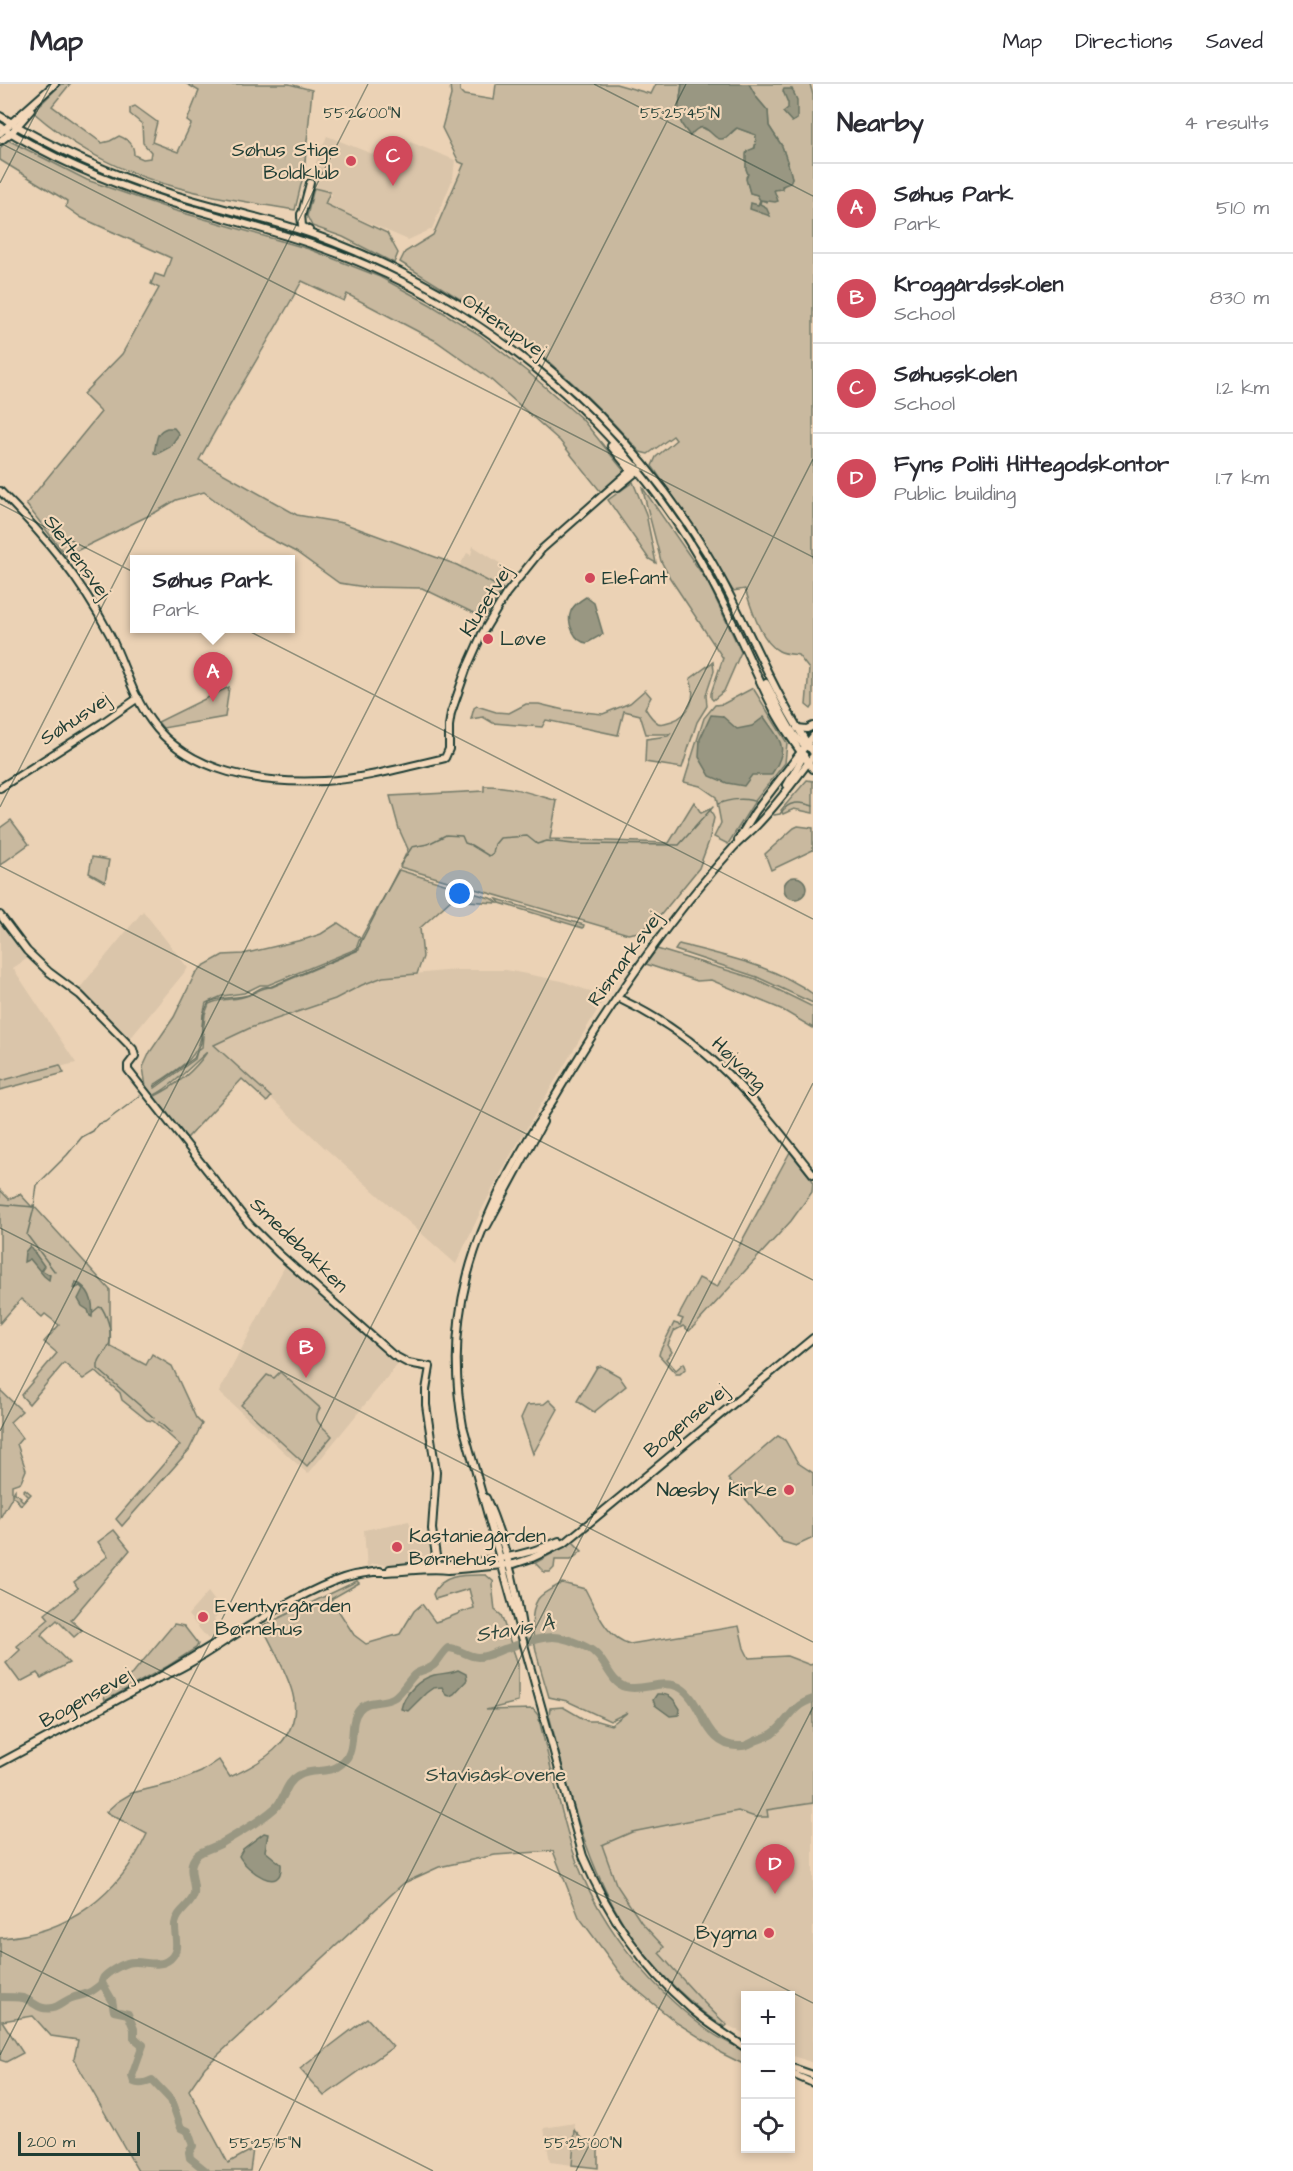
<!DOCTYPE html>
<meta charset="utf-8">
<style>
body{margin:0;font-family:"Architects Daughter",sans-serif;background:#f2f2f3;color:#2b2b33}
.controls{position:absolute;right:18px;bottom:18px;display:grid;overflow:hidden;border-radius:0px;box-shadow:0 3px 9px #0003}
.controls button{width:54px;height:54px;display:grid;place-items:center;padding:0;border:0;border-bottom:2px solid #e1e1e2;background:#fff;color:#2b2b33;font:30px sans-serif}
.scale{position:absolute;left:18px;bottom:15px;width:122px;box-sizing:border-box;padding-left:6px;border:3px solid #1f3d34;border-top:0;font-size:16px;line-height:21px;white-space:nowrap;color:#1f3d34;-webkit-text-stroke:4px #f3d8ba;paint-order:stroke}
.you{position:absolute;left:460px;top:810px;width:21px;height:21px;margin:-15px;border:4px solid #fff;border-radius:50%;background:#1a73e8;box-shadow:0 0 0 9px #1a73e833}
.badge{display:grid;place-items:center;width:39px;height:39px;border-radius:50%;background:#d1495b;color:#fff;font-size:20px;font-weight:700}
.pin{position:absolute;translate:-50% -50px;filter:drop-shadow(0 2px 3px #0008)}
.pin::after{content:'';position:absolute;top:32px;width:21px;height:18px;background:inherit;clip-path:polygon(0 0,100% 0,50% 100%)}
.popup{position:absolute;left:130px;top:471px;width:165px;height:78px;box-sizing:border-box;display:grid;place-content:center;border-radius:0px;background:#fff;filter:drop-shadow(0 2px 4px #0005);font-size:20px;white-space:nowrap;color:#7c7c81}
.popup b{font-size:22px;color:#2b2b33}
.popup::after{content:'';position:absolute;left:50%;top:100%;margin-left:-12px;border:12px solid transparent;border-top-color:#fff}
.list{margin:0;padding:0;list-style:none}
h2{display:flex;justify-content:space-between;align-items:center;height:78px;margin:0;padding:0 24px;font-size:26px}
h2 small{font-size:20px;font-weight:400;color:#7c7c81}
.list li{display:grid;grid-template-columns:39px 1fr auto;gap:18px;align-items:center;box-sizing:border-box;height:90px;padding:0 24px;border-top:2px solid #e1e1e2}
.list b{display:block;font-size:22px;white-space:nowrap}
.list p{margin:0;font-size:20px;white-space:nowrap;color:#7c7c81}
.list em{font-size:20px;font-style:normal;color:#7c7c81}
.icon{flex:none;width:33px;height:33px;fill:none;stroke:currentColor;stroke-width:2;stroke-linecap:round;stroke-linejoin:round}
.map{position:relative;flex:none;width:813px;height:2087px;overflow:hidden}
header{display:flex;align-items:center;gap:36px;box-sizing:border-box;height:84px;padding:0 30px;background:#fff;border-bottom:2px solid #e1e1e2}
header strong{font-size:28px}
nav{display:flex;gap:33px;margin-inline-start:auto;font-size:21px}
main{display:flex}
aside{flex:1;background:#fff}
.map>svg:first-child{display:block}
.built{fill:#dac5aa}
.green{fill:#c9b99f;stroke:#747b6a;stroke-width:1.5}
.water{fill:#999782;stroke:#687363;stroke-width:1.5}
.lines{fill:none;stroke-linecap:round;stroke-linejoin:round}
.stream{stroke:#687363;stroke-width:1.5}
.river{stroke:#999782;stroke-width:8}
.secondary-casing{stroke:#1f3d34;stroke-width:10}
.secondary{stroke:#f3d8ba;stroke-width:6}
.ticks{fill:none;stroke:#1f3d34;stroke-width:1.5;stroke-opacity:0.45}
.poi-dot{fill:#d1495b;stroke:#f3d8ba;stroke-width:2}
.labels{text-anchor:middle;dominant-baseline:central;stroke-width:4.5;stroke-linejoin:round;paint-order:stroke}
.poi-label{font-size:20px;fill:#1f3d34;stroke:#f3d8ba;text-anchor:start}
.street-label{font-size:20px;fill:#1f3d34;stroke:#f3d8ba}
.park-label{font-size:20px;fill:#30493f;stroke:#f3d8ba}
.water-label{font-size:21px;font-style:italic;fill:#314a40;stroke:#f3d8ba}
.ticks-label{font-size:15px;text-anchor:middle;fill:#1f3d34;stroke:#f3d8ba;stroke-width:4.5;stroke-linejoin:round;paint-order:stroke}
</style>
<header>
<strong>Map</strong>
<nav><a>Map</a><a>Directions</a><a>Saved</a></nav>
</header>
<main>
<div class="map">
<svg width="813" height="2087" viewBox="0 0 813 2087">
<rect width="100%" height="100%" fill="#ebd2b5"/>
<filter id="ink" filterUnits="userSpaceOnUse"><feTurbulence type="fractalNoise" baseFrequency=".0167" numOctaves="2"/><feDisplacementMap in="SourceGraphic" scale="12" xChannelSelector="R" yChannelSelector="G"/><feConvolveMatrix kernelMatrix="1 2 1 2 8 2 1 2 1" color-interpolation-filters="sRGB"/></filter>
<g filter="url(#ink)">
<g class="built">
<polygon points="327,52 400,81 410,58 455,76 453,94 432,145 408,156 326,120 332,110 313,102 316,78"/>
<polygon points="473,462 515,489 503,505 459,483 467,469 471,471"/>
<polygon points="143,827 188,884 129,956 79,905"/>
<polygon points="0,837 1,837 28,874 13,884 76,979 0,997"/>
<polygon points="455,886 506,886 562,897 605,913 509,1074 480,1129 456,1180 325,1064 214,961 250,944 383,893"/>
<polygon points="286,1180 398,1280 308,1390 219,1308"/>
<polygon points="409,1437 415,1457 428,1455 430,1475 397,1481 373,1480 367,1484 364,1446"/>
<polygon points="208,1508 223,1528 214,1535 223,1547 208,1555 188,1531"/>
<polygon points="813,1719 813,1979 791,1971 790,1912 746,1912 745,1950 727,1941 690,1906 685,1897 659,1869 664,1862 641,1838 616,1800 602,1761 632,1748 738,1727 755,1733 768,1733 767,1726"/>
<polygon points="575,2039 572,2081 550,2078 544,2044"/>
</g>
<g class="green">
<path d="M61 0H70L52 22 102 59 110 57 119 52C129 56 134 60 134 71L143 75 150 74 151 68 143 59 142 40 130 30V24L135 22 157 38 152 58 178 68 191 40 187 37 199 7 187 0H289L312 6 304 88 295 126C193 109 114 99 33 28Z"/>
<path d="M450 0H460V7L464 11 494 16 496 0H616L651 10 656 0H682L678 29 682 41 690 52 696 44 700 43 726 54 737 44 756 51C760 67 740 74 748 90L746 93 750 109 758 111 760 116 767 118 775 111 774 106 781 104 792 94 782 62 769 42 768 27 757 14 749 0H810L813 11V622L811 625 806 621 809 585 798 571C792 570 784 570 779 567 761 558 751 523 745 505L733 507 697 447 652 382 656 373 676 356 673 352 648 370 640 368C608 332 575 299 538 269 495 235 447 207 400 178L405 168 433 151 464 80 459 78 442 44 451 11Z"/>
<path d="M8 56 87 96 173 126 309 165 380 193 431 221 480 251 529 289 582 335 624 387 601 408 560 357 490 295 436 257 347 210 344 217 302 197C269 257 232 315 199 376L297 431 343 439 457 481 503 505 484 534 422 504 365 503 339 499 296 468 257 448 204 408 176 416 156 428 66 472 26 420 101 328 83 310 122 270 159 204 151 200 155 190 164 193 171 174 82 134 66 123 67 117 0 76V64Z"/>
<polygon points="314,104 330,108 325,120 387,149 398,169 394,179 343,153 312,142 307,132"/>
<polygon points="633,398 646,430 656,479 649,475 608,416"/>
<polygon points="642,403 707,497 741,568 724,607 713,616 711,614 711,609 723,574 670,494 661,477"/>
<path d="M713 578 714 587 706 611 707 622 697 638 682 684 645 678 646 655 668 652 670 650H646L640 631 624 627 618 651 546 636 542 643 493 639 483 633 471 635 474 624 477 622 496 628 509 629 526 620H539L564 626 603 630 630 619 645 606 651 613 645 624C648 629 653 636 658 639 662 641 667 638 672 637 690 631 697 613 690 595Z"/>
<polygon points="229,603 225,633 163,644 158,638"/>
<polygon points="753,604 787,659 785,679 755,717 728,760 714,753 721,739 716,713 700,702 684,698 704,634 715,621 723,620"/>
<polygon points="807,696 813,697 813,729 794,725 783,730 781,726"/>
<path d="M484 702C509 701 533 710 557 717L550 755 669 759 694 718 701 729 710 725 714 734 709 757 699 784 655 838 639 848 628 850 400 783 408 765 399 745 390 712 484 707Z"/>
<polygon points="11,736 29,760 0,781 0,744"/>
<polygon points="798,742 813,744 813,766 771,786 765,770 794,744"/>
<polygon points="92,773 109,776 105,798 89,789"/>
<path d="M399 786 493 815 498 819 451 816 420 844 423 873 417 890 383 893 362 901 335 915 250 944 214 961 271 1013 267 1018 242 995 187 1054 153 1013C174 1003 194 987 207 968 190 983 174 1001 153 1012L146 1003 143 983 150 968 174 933 195 890 203 882 223 871 243 870 306 855 321 850 338 839 360 854 356 865 268 901H260L244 909 222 912 206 919C202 932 203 948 199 960 192 979 170 990 154 1001L155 1004 195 975 197 967 202 963 205 930 209 920C224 913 235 917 249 911 258 907 262 903 272 903L359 866 362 852Z"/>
<polygon points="497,815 584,841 583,844 500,819"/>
<path d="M679 860C724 872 775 882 813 910V919L757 893 675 866Z"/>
<polygon points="657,865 756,895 813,923 813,944 781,925 711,896 697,897 646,880"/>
<polygon points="60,981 64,989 0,1006 0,997"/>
<polygon points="790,1068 813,1097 812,1108 791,1137 699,1237 689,1247 683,1242 674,1247 668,1261 672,1268 666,1275 676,1286 684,1279 686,1284 680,1290 676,1290 659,1271 660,1267 674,1239 680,1241 683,1235 678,1233 699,1194 717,1203"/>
<polygon points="0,1106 9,1115 20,1110 32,1123 33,1121 110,1206 110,1262 146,1281 152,1270 172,1282 196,1334 202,1340 189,1366 122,1442 116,1435 180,1361 153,1337 147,1336 122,1316 120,1309 95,1287 83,1295 64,1279 29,1320 21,1311 57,1269 44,1258 59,1241 45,1230 42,1233 21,1215 0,1239"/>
<polygon points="601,1282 619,1292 626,1302 594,1328 577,1317 597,1283"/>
<path d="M280 1288 320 1324C311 1338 322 1341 332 1352L307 1382 241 1321 267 1291 274 1294Z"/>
<polygon points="0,1306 22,1327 10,1338 22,1354 17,1360 26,1386 21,1398 12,1401 12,1411 15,1406 15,1409 21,1413 20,1414 23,1417 28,1412 23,1407 25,1405 31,1410 21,1421 14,1413 12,1413 0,1434"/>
<polygon points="549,1316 558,1325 533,1370 521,1334 527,1321 544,1320"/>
<polygon points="778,1352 785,1356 798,1379 813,1389 813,1454 796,1462 783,1458 728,1395"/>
<polygon points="114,1446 130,1466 71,1536 82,1546 74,1553 57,1536 41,1551 69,1579 41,1594 37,1589 20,1598 6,1579 20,1566 17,1562 49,1535 45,1530 78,1504 74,1498 108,1472 98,1458"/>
<polygon points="573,1458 582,1467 571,1476 555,1476 554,1484 550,1488 544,1488 535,1479"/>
<path d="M486 1491 494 1498 492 1500 495 1526 501 1531 518 1580V1618L486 1626 533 1625 538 1631C549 1675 559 1721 572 1764 595 1835 647 1901 706 1945 718 1954 733 1961 745 1968V1981L721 1969 709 1959 677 1939 626 1897 579 1833 553 1767 495 1771 439 1783 404 1799 205 1983 189 2006 228 2079 253 2065 250 2087H138L74 1975 78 1956 51 1952 33 1932 2 1937 23 1969 6 1978 0 1976V1854C68 1850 119 1811 147 1750L106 1728 117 1718 132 1709 177 1698 201 1688 219 1676 230 1693C266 1677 307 1651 291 1604 284 1583 272 1562 262 1542L357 1497 359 1499 331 1515 354 1551 366 1560 400 1550 414 1527 422 1520 435 1538C448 1535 460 1528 474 1524L469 1505 435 1515 433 1510C442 1489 466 1491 486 1491Z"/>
<path d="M562 1499 585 1505C597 1527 605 1553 630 1560L739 1542 744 1564 749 1574 787 1572 810 1581 813 1580V1719L767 1726 768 1733H755L738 1727 632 1748 602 1761 616 1800 641 1838 664 1863 659 1869C682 1894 702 1919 727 1941L725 1943C708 1934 693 1920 679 1907 597 1832 576 1734 549 1631L550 1624 563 1623 587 1637H597L611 1641 628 1628 610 1637 567 1617 549 1613C542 1588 523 1538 538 1515 543 1508 555 1503 562 1499Z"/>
<polygon points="174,1540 184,1542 198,1560 196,1564 168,1582 105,1617 104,1611 132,1590"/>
<polygon points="367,1934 393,1963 324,2012 300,1985"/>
<polygon points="575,2046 586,2059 598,2060 598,2084 572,2081"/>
</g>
<g class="water">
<path d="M682 0H749L757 14 768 27 769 42 782 62 790 86 792 94 790 99 782 102V105L774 106 778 117 775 118 761 116 760 120 766 123 770 132 750 125 751 119 758 121 760 116 757 111 750 109 746 95 748 90 746 85V70L747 67 755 64 756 51 737 44C733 46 728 53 725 54 711 61 708 29 690 52L682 41 678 29Z"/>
<polygon points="784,5 792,5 797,16 797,35 792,38 783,28 788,24 788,19 783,7"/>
<path d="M167 344H174L179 350 170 363 157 370 154 369C157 357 155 348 167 344Z"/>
<path d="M586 513 594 519 603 550 587 559C575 558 566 539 571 527 573 522 581 516 586 513Z"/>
<path d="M711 631 722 632 737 645 752 642 764 633C781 658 790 663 771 691H752L744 702 727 699 710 692 699 673 700 655Z"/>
<circle cx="795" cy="804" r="11"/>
<polygon points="30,1162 44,1182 41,1186 50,1191 49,1196 44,1192 30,1175 24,1178 25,1168"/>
<path d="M76 1198C90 1205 94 1218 92 1233L90 1232 88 1226 82 1222 78 1215 83 1205 80 1202 74 1205Z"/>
<path d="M458 1586 466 1590 467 1596 454 1610 450 1612 446 1611 442 1603 433 1604 426 1609 408 1627 401 1625C404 1610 419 1595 434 1591 443 1589 449 1590 458 1586Z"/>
<path d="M657 1610C670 1609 674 1615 680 1625L679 1631 670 1632 655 1621 653 1616Z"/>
<path d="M264 1749 268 1750 265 1767 281 1780C283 1813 246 1786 239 1772L243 1765Z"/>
</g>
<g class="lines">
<g class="stream">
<path d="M718 720C730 715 747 713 758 719"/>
<path d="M774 731 780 730C788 717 799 717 813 722"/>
<polyline points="400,781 412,763 428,760 446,751 462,752 465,759 471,761 489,772 493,769 495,760 500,754 527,752 537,760 547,757 573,760 679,761 713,723"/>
<path d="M154 1003 194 974 201 959 203 930 209 918C224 912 234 915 248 911 257 908 260 901 270 903L357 866 398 786"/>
<polyline points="0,1120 34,1123 37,1101 67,1071 82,1053 93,1047 98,1040 105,1038 140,1012"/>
<polyline points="34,1124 27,1151 55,1188"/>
<path d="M93 1228 99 1223 102 1224C108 1234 114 1253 108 1263 104 1271 97 1275 98 1285L154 1334"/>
<polyline points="159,1338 171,1349"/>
</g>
<g class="river">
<path d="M102 1899 112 1916 114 1927 128 1930 134 1945V1954L143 1961 132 1992 134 1998C140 2001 146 1999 152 1996L171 2016 181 2044 188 2047 193 2062 189 2068 190 2074 206 2087"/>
<path d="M0 1913C7 1913 16 1913 23 1914 34 1917 39 1927 52 1924 59 1923 65 1916 72 1914 85 1910 88 1911 100 1901 102 1899 102 1896 104 1893 108 1888 121 1881 127 1879 140 1875 156 1884 167 1877 182 1868 174 1853 175 1840 177 1826 192 1822 194 1810 196 1797 185 1783 197 1771 204 1765 214 1764 222 1759 236 1751 263 1735 275 1724 285 1715 285 1699 298 1692 311 1684 325 1690 337 1683 361 1669 346 1642 359 1626 367 1615 382 1620 393 1614 401 1610 407 1598 414 1591 419 1586 429 1586 434 1581 439 1576 442 1569 448 1564 459 1564 467 1573 478 1573 486 1573 496 1568 504 1565 517 1561 539 1553 553 1553 564 1553 578 1559 588 1564 605 1572 609 1598 625 1603 643 1608 661 1595 679 1603 704 1616 703 1665 742 1662 747 1662 751 1659 755 1657 760 1655 767 1653 772 1650 789 1638 790 1622 813 1615"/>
</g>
<defs>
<g id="secondary">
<path d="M0 32C54 65 112 91 172 110 226 127 281 137 333 158 491 220 616 322 706 468 745 532 770 605 813 668"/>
<path d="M0 42C52 75 110 99 169 118 235 138 302 153 366 181 510 243 635 355 710 494 734 537 752 583 774 626 785 647 799 666 813 685"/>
<polyline points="0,49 55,0"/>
<polyline points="0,57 11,49 31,26"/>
<polyline points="301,130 302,142 309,146"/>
<polyline points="301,133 310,99"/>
<polyline points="611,362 629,384 629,387"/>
<polyline points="618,403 640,385"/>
<path d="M0 407C45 452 80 494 110 551 124 579 132 611 151 637 189 690 263 700 324 697 365 695 405 683 445 674L449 665V642L451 629 466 586 482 550 506 510 542 465 636 382"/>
<path d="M766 599C776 616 791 656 809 664"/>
<polyline points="797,644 807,645 813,642"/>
<polyline points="787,701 804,671"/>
<polyline points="0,704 102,639 138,614"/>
<polyline points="738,756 755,728 813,652"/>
<polyline points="0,831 27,867 49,888 80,911 133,965 135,972 128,981 128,986 250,1141 279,1170 393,1271 408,1279 430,1283 426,1306 426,1321 436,1388 432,1445 438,1485"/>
<path d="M622 916C710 958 754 1015 813 1090"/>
<polyline points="487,1142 543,1038"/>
<path d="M486 1414C504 1455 515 1498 522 1542"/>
<path d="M390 1485C446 1479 507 1481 559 1457"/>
<path d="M376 1488C400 1489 425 1483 448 1486L514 1480 532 1474 566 1458 813 1254"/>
<path d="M156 1595C187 1584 213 1564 241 1547 271 1529 310 1505 343 1494 355 1490 367 1489 380 1487"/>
<polyline points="0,1679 156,1595 229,1551"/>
<path d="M746 1964C726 1950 706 1939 689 1923 641 1881 608 1831 583 1772L463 1342C443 1235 472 1149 527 1057 536 1041 547 1027 556 1011 608 923 664 840 733 764 741 755 751 748 759 739 779 718 796 695 813 672"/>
<polyline points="790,1983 813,1991"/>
<polyline points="790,1989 813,1999"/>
</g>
</defs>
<use href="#secondary" class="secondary-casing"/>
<use href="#secondary" class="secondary"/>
</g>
</g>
<path class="ticks" d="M594 0 813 112M0 59 813 473M0 99 51 0M0 420 813 835M0 723 368 0M0 782 813 1196M0 1144 813 1558M0 1347 686 0M0 1505 813 1919M0 1867 433 2087M0 1971 813 375M259 2087 813 999M576 2087 813 1623"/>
<g class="poi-dot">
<circle cx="351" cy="77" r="6"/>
<circle cx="590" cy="494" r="6"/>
<circle cx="488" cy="555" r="6"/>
<circle cx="789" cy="1406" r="6"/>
<circle cx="397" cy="1463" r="6"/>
<circle cx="203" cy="1533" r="6"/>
<circle cx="769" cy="1849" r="6"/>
</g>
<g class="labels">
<g class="poi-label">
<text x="339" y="66" text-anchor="end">Søhus Stige<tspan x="339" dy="23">Boldklub</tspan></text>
<text x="602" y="494">Elefant</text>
<text x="500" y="555">Løve</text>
<text x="777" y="1406" text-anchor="end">Næsby Kirke</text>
<text x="409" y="1452">Kastaniegården<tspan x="409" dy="23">Børnehus</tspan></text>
<text x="215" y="1522">Eventyrgården<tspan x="215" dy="23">Børnehus</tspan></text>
<text x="757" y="1849" text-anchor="end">Bygma</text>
</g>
<g class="street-label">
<text transform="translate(504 242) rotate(35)">Otterupvej</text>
<text transform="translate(77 473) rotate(54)">Slettensvej</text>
<text transform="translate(486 517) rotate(-58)">Klusetvej</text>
<text transform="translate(75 635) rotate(-33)">Søhusvej</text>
<text transform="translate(625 875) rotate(-54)">Rismarksvej</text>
<text transform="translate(739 980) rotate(44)">Højvang</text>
<text transform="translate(299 1161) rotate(44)">Smedebakken</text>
<text transform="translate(686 1337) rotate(-40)">Bogensevej</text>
<text transform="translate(86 1614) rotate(-29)">Bogensevej</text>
</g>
<g class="park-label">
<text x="496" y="1691">Stavisåskovene</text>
</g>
<g class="water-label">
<text transform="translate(515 1545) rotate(-9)">Stavis Å</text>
</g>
</g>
<g class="ticks-label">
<text x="362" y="34">55°26'00"N</text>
<text x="680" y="34">55°25'45"N</text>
<text x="265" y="2064">55°25'15"N</text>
<text x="583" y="2064">55°25'00"N</text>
</g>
</svg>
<div class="controls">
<button>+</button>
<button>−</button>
<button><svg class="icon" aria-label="locate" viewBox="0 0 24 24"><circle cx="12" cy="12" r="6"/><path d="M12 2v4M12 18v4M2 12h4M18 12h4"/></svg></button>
</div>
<div class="scale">200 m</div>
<div class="you"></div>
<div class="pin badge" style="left:213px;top:618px">A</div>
<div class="popup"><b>Søhus Park</b>Park</div>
<div class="pin badge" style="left:306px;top:1294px">B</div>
<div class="pin badge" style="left:393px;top:102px">C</div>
<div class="pin badge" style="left:775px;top:1810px">D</div>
</div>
<aside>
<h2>Nearby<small>4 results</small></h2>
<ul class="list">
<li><span class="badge">A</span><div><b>Søhus Park</b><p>Park</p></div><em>510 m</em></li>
<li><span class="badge">B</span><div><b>Kroggårdsskolen</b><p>School</p></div><em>830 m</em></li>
<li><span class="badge">C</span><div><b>Søhusskolen</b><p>School</p></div><em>1.2 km</em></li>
<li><span class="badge">D</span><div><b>Fyns Politi Hittegodskontor</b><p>Public building</p></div><em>1.7 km</em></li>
</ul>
</aside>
</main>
